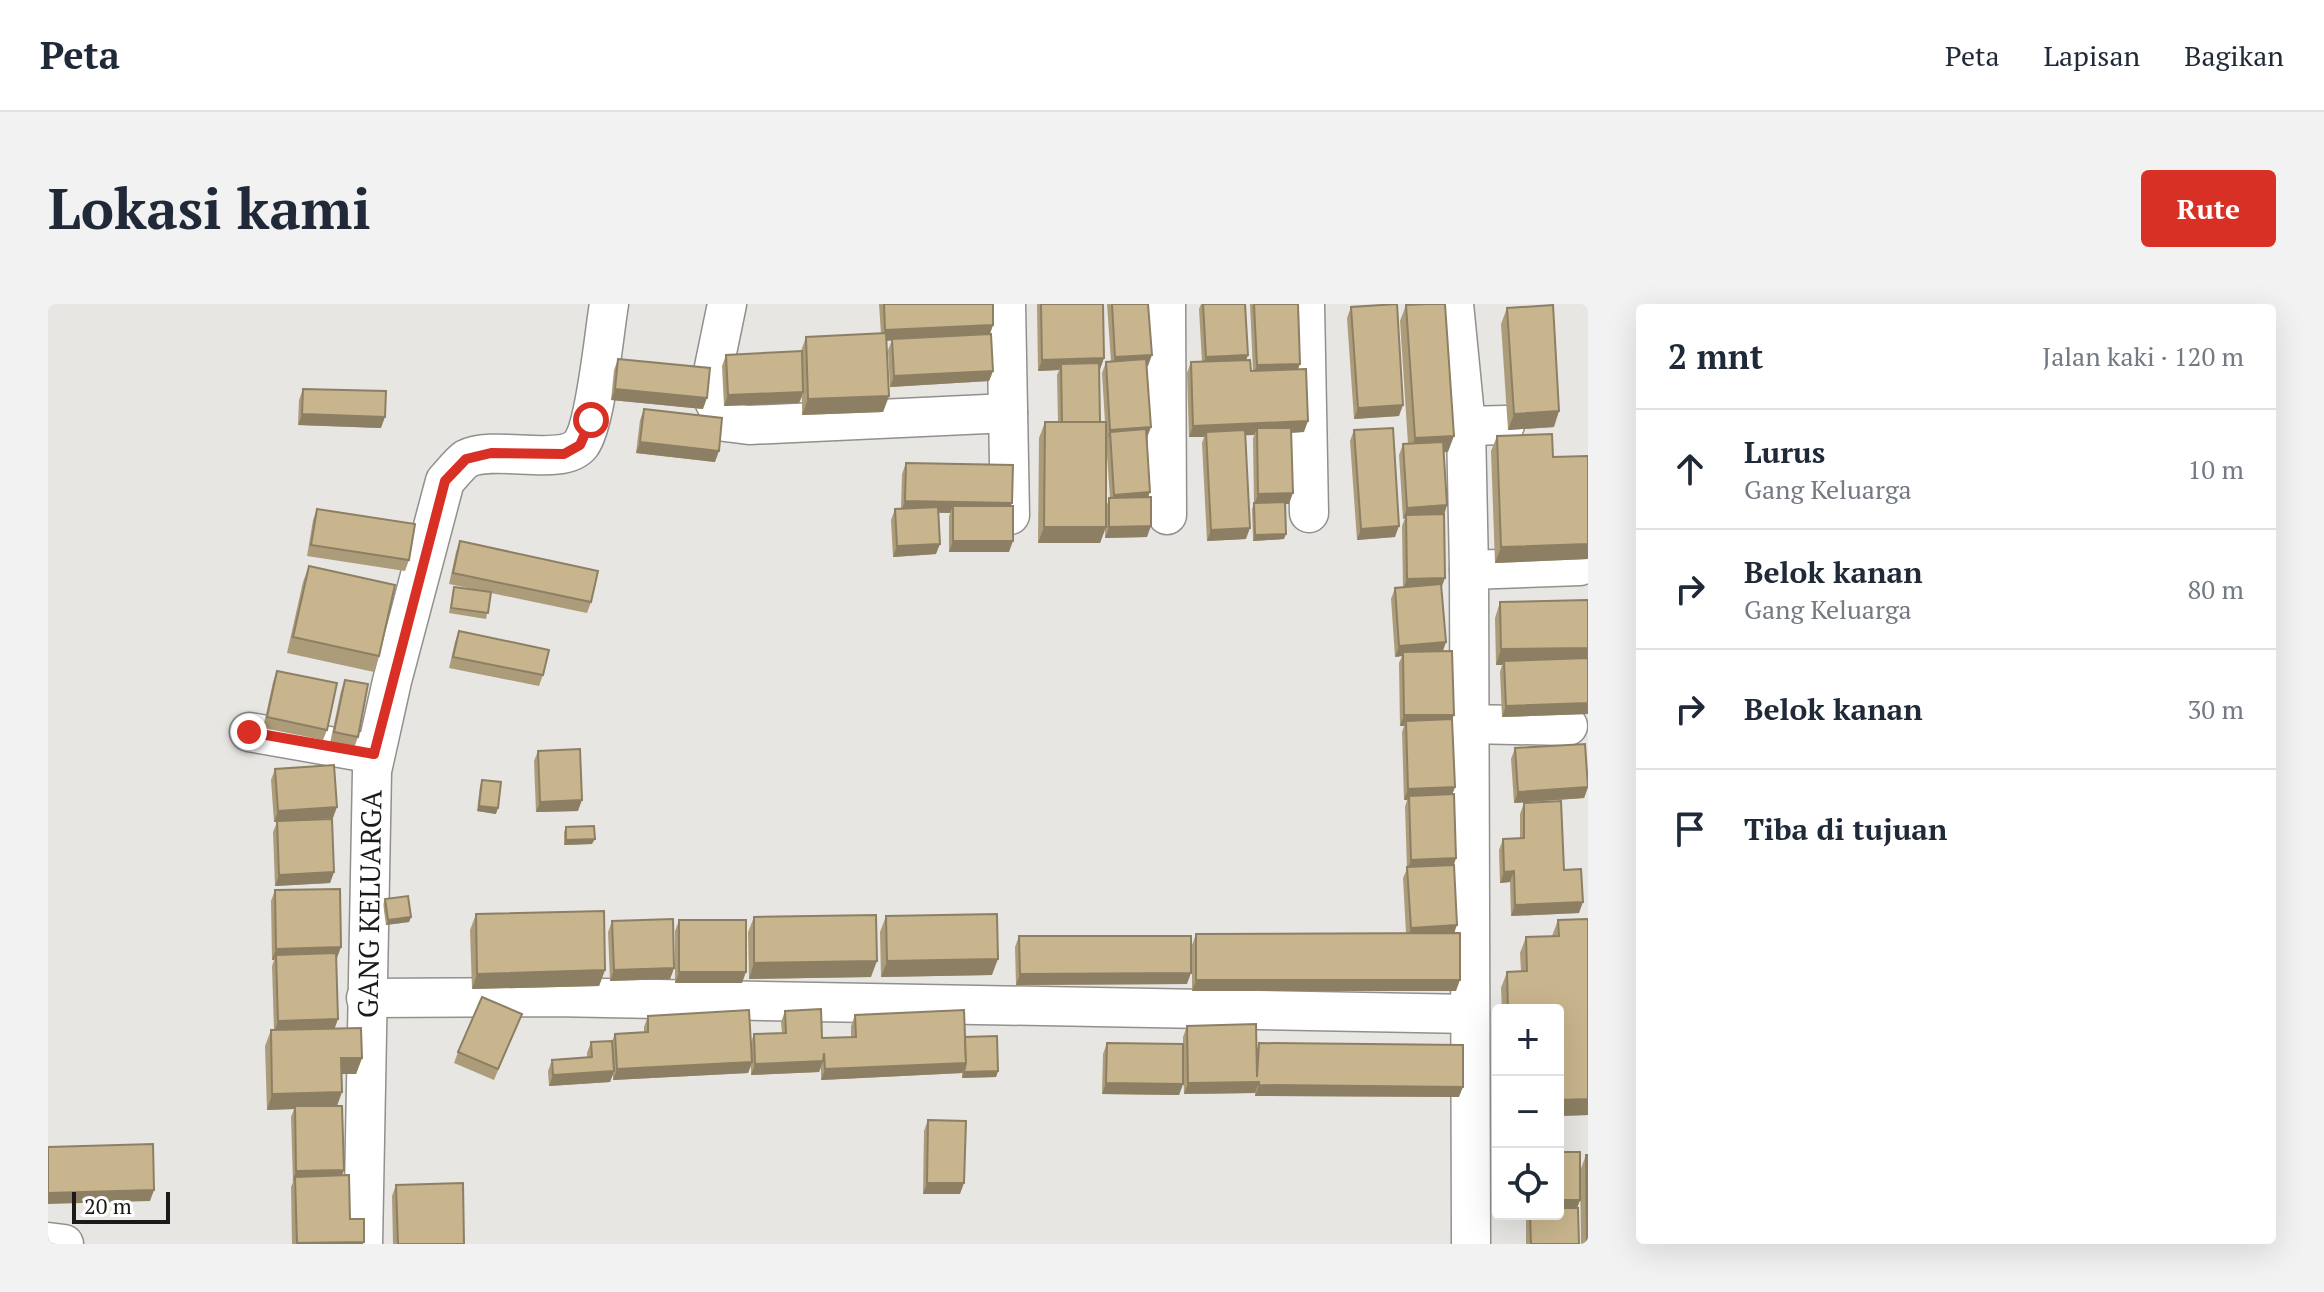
<!DOCTYPE html>
<html lang="id">
<meta charset="utf-8">
<style>
body{margin:0;font-family:"PT Serif",serif;background:#f2f2f3;color:#1f2937}
.controls{position:absolute;right:24px;bottom:24px;display:grid;overflow:hidden;border-radius:8px;box-shadow:0 8px 32px #0002}
.controls button{width:72px;height:72px;display:grid;place-items:center;padding:0;border:0;border-bottom:2px solid #e0e1e3;background:#fff;color:#1f2937;font:40px sans-serif}
.scale{position:absolute;left:24px;bottom:20px;width:98px;box-sizing:border-box;padding-left:8px;border:4px solid #1b1a19;border-top:0;font-size:22px;line-height:28px;white-space:nowrap;color:#1b1a19;-webkit-text-stroke:6px #fff;paint-order:stroke}
.stop{position:absolute;width:24px;height:24px;margin:-18px;border:6px solid #d93025;border-radius:50%;background:#fff}
.stop.end{background:#d93025;border-color:#fff;box-shadow:0 2px 8px #0008}
.list{margin:0;padding:0;list-style:none}
h2{display:flex;justify-content:space-between;align-items:center;height:104px;margin:0;padding:0 32px;font-size:34px}
h2 small{font-size:26px;font-weight:400;color:#747a83}
.list li{display:grid;grid-template-columns:52px 1fr auto;gap:24px;align-items:center;box-sizing:border-box;height:120px;padding:0 32px;border-top:2px solid #e0e1e3}
.list b{display:block;font-size:30px;white-space:nowrap}
.list p{margin:0;font-size:26px;white-space:nowrap;color:#747a83}
.list em{font-size:26px;font-style:normal;color:#747a83}
.icon{flex:none;width:44px;height:44px;fill:none;stroke:currentColor;stroke-width:2;stroke-linecap:round;stroke-linejoin:round}
.map{position:relative;flex:none;width:1540px;height:940px;overflow:hidden;border-radius:8px}
header{display:flex;align-items:center;gap:48px;box-sizing:border-box;height:112px;padding:0 40px;background:#fff;border-bottom:2px solid #e0e1e3}
header strong{font-size:38px}
nav{display:flex;gap:44px;margin-inline-start:auto;font-size:28px}
.intro{display:flex;align-items:center;justify-content:space-between;box-sizing:border-box;height:192px;padding:0 48px}
h1{margin:0;font-size:56px}
.button{padding:20px 36px;border-radius:8px;background:#d93025;color:#fff;font-size:28px;font-weight:700}
main{display:flex;gap:48px;padding:0 48px}
aside{flex:1;background:#fff;border-radius:8px;box-shadow:0 8px 32px #0002}
.map>svg:first-child{display:block}
.lines{fill:none;stroke-linecap:round;stroke-linejoin:round}
.minor-casing{stroke:#91908d;stroke-width:41}
.minor{stroke:#fff;stroke-width:38}
.wall{fill:#ac9c7a;fill-rule:evenodd}
.shaded-wall{fill:#8c7f63}
.building{fill:#c8b58e;stroke:#8c7f63;stroke-width:2}
.route{stroke:#d93025;stroke-width:10}
.labels{text-anchor:middle;dominant-baseline:central;stroke-width:8;stroke-linejoin:round;paint-order:stroke}
.street-label{font-size:28px;fill:#1b1a19;stroke:#fff}
</style>
<header>
<strong>Peta</strong>
<nav><a>Peta</a><a>Lapisan</a><a>Bagikan</a></nav>
</header>
<div class="intro"><h1>Lokasi kami</h1><a class="button">Rute</a></div>
<main>
<div class="map">
<svg width="1540" height="940" viewBox="0 0 1540 940">
<rect width="100%" height="100%" fill="#e7e6e3"/>
<g class="lines">
<defs>
<g id="minor">
<polyline points="679,0 665,68 666,97 677,118 701,121 960,109"/>
<polyline points="958,0 962,211"/>
<polyline points="1118,0 1119,211"/>
<polyline points="1257,0 1261,209"/>
<polyline points="1406,0 1418,122 1421,266 1423,940"/>
<polyline points="1418,122 1457,121"/>
<polyline points="1421,266 1532,262"/>
<polyline points="1420,420 1520,422"/>
<polyline points="201,428 326,450"/>
<polyline points="318,694 504,693 1422,710"/>
<polyline points="0,938 16,940"/>
<path d="M315 940 324 467 344 377 397 177C403 171 411 160 418 155 447 140 515 164 533 140 548 120 556 29 561 0"/>
</g>
</defs>
<use href="#minor" class="minor-casing"/>
<use href="#minor" class="minor"/>
</g>
<g class="wall">
<polygon points="831,0 945,0 945,21 942,30 945,67 941,77 842,83 840,46 844,36 838,37 841,92 835,108 754,111 754,93 751,99 676,102 674,62 678,51 753,47 758,33 833,30"/>
<path d="M989 0H1055L1056 54 1052 65H1051L1052 118H1057L1054 69 1058 58H1063L1059 0H1100L1098 134 1099 233 1057 234V225L1052 239H990L991 134 997 118H1010L1009 71 1011 66 990 67ZM1058 137 1062 194 1058 202Z"/>
<polygon points="1153,0 1197,0 1200,51 1198,56 1203,67 1205,67 1202,0 1250,0 1250,65 1256,128 1243,129 1241,200 1237,200 1236,235 1205,237 1204,205 1206,199 1205,135 1206,131 1197,131 1198,235 1159,237 1154,139 1156,133 1141,133 1139,69 1143,58 1154,58 1151,5"/>
<polygon points="1358,1 1400,148 1396,148 1399,201 1396,212 1393,283 1398,338 1395,347 1404,415 1407,483 1404,490 1408,554 1406,561 1408,687 1144,687 1144,641 1148,630 1358,629 1355,574 1359,565 1357,503 1359,496 1356,496 1354,428 1356,422 1352,422 1351,359 1354,352 1347,353 1343,295 1347,284 1355,283 1354,222 1357,214 1355,215 1351,151 1355,140 1360,140 1352,17"/>
<polygon points="1303,3 1351,112 1306,115 1299,14"/>
<polygon points="1459,4 1506,123 1460,126 1453,20"/>
<polygon points="570,55 655,105 563,96 566,66"/>
<polygon points="255,85 333,124 250,121 251,96"/>
<polygon points="596,105 667,158 588,149 592,116"/>
<polygon points="1306,126 1347,233 1309,236 1302,137"/>
<polygon points="1449,132 1505,153 1540,152 1540,255 1447,259 1443,147"/>
<polygon points="858,159 963,202 961,248 901,248 901,213 902,209 890,208 888,250 845,253 843,216 847,205 853,205 854,170"/>
<polygon points="269,205 361,256 357,267 259,252 265,216"/>
<polygon points="412,237 543,298 539,309 443,289 438,315 401,309 406,283 439,288 401,280 408,248"/>
<polygon points="261,262 331,352 326,368 239,349 255,278"/>
<polygon points="1540,296 1540,410 1454,413 1452,368 1454,361 1448,361 1447,314 1452,298"/>
<polygon points="411,327 495,371 491,382 401,364 407,338"/>
<polygon points="229,367 279,426 275,436 215,424 225,378"/>
<polygon points="297,376 310,433 306,444 282,439 293,387"/>
<polygon points="1467,444 1540,483 1536,494 1466,499 1463,455"/>
<polygon points="490,447 530,507 488,508 486,457"/>
<polygon points="227,465 285,514 242,517 286,568 282,579 227,582 225,528 229,518 226,518 223,476"/>
<polygon points="434,476 448,510 429,507 432,482"/>
<polygon points="1476,499 1516,566 1531,609 1463,612 1462,578 1452,579 1451,546 1455,535 1472,534 1472,510"/>
<polygon points="518,523 544,540 516,541 516,528"/>
<polygon points="227,586 289,654 288,654 290,715 286,725 314,754 308,770 293,770 294,788 289,802 296,866 294,872 302,915 315,940 244,940 243,883 245,878 243,813 246,805 219,806 217,742 223,726 226,726 224,662 226,656 224,656 223,597"/>
<polygon points="337,595 363,613 361,618 338,621 335,600"/>
<polygon points="428,610 557,666 551,682 424,685 422,626"/>
<polygon points="838,612 944,671 833,673 832,628"/>
<polygon points="706,613 823,673 701,675 700,628"/>
<polygon points="631,616 694,679 627,679 627,627"/>
<polygon points="1510,616 1540,811 1510,812 1510,706 1454,706 1453,684 1459,668 1473,667 1472,649 1478,633 1504,632"/>
<polygon points="564,617 626,664 622,675 562,677 560,628"/>
<polygon points="971,632 1139,680 968,681 967,643"/>
<polygon points="737,707 774,734 803,733 803,722 807,711 917,733 950,767 948,773 914,774 914,769 773,776 773,764 771,768 703,771 703,762 700,769 565,776 565,771 562,778 501,782 500,767 504,756 539,753 539,749 543,738 564,737 567,730 596,728 596,723 600,712 703,738 706,730 734,729 733,718"/>
<polygon points="474,710 446,776 406,759 410,748"/>
<polygon points="1139,722 1209,746 1211,739 1411,793 1207,792 1207,789 1136,790 1135,750 1135,780 1131,791 1054,790 1055,750 1059,739 1135,740 1135,733"/>
<polygon points="880,816 912,890 875,890 876,827"/>
<polygon points="1538,851 1540,940 1533,940 1532,867"/>
<polygon points="348,881 416,940 345,940 344,892"/>
<polygon points="1532,896 1529,904 1531,940 1478,940 1478,916 1480,910 1510,910"/>
</g>
<g class="shaded-wall">
<polygon points="945,21 941,32 833,37 837,26"/>
<polygon points="1104,51 1100,62 1063,64 1067,53"/>
<polygon points="1200,51 1196,62 1154,64 1158,53"/>
<polygon points="1056,54 1052,65 1013,66 1013,60 1011,66 990,67 994,56"/>
<polygon points="1252,60 1248,71 1205,72 1209,61"/>
<polygon points="945,67 941,77 842,83 846,72"/>
<polygon points="567,85 659,94 655,105 563,96"/>
<polygon points="755,88 751,99 676,102 680,91"/>
<polygon points="841,92 835,108 754,111 760,95"/>
<polygon points="1355,101 1351,112 1306,115 1310,104"/>
<polygon points="1511,107 1506,123 1460,126 1466,110"/>
<polygon points="254,110 337,113 333,124 250,121"/>
<polygon points="1260,117 1256,128 1209,130 1209,124 1206,131 1158,133 1158,128 1156,133 1141,133 1145,122"/>
<polygon points="1103,123 1099,134 1062,128 1058,137 1062,126"/>
<polygon points="1406,132 1400,148 1361,150 1367,134"/>
<polygon points="592,138 671,147 667,158 588,149"/>
<polygon points="1102,188 1098,199 1062,202 1066,191"/>
<polygon points="1245,189 1241,200 1206,201 1210,190"/>
<polygon points="857,197 964,199 960,210 905,202 902,209 853,208"/>
<polygon points="1399,201 1395,212 1358,211 1357,214 1355,215 1359,204"/>
<polygon points="1103,222 1099,233 1057,234 1061,223"/>
<polygon points="1351,222 1347,233 1309,236 1313,225"/>
<polygon points="996,223 1058,223 1052,239 990,239"/>
<polygon points="1202,224 1198,235 1159,237 1163,226"/>
<polygon points="1238,230 1236,235 1205,237 1207,231"/>
<polygon points="905,237 965,237 961,248 901,248"/>
<polygon points="892,240 888,250 845,253 849,242"/>
<polygon points="1540,240 1540,255 1447,259 1453,243"/>
<polygon points="1397,274 1393,285 1355,286 1359,275"/>
<polygon points="1398,338 1394,349 1355,348 1354,352 1347,353 1351,342"/>
<polygon points="1540,344 1540,359 1456,357 1454,361 1448,361 1453,345"/>
<polygon points="1540,399 1540,410 1454,413 1458,402"/>
<polygon points="1356,411 1406,411 1402,421 1358,417 1356,422 1352,422"/>
<polygon points="1407,483 1403,494 1361,492 1359,496 1356,496 1360,485"/>
<polygon points="1540,483 1536,494 1466,499 1470,488"/>
<polygon points="534,496 530,507 488,508 492,498"/>
<polygon points="431,502 450,504 448,510 429,507"/>
<polygon points="289,503 285,514 226,518 230,507"/>
<polygon points="547,535 544,540 516,541 518,536"/>
<polygon points="1408,554 1404,565 1359,567 1363,556"/>
<polygon points="1466,567 1462,578 1452,579 1456,568"/>
<polygon points="286,568 282,579 227,582 231,571"/>
<polygon points="1535,598 1531,609 1463,612 1467,601"/>
<polygon points="363,613 361,618 338,621 340,616"/>
<polygon points="1409,621 1405,632 1359,635 1363,624"/>
<polygon points="293,643 289,654 228,656 228,651 226,656 224,656 228,645"/>
<polygon points="950,655 944,671 833,673 839,657"/>
<polygon points="829,657 823,673 701,675 706,659"/>
<polygon points="626,664 622,675 562,677 566,666"/>
<polygon points="557,666 551,682 424,685 429,670"/>
<polygon points="631,668 698,668 694,679 627,679"/>
<polygon points="1143,669 1139,680 968,681 972,670"/>
<polygon points="1148,676 1412,676 1408,687 1144,687"/>
<polygon points="290,715 286,726 226,728 230,717"/>
<polygon points="293,754 314,754 308,770 287,770"/>
<polygon points="775,757 771,768 703,771 707,760"/>
<polygon points="704,758 700,769 565,776 569,765"/>
<polygon points="918,759 914,769 773,776 777,765"/>
<polygon points="566,767 562,778 501,782 505,771"/>
<polygon points="950,767 948,773 914,774 916,768"/>
<polygon points="1211,778 1207,789 1136,790 1140,779"/>
<polygon points="1058,779 1135,780 1131,791 1054,790"/>
<polygon points="1211,781 1415,783 1411,793 1207,792"/>
<polygon points="294,788 288,804 247,802 246,805 219,806 224,790"/>
<polygon points="1540,795 1540,811 1510,812 1510,796"/>
<polygon points="296,866 292,877 247,873 244,878 248,867"/>
<polygon points="879,879 916,879 912,890 875,890"/>
<polygon points="106,886 102,897 0,900 0,889"/>
<polygon points="1510,896 1532,896 1528,907 1510,907"/>
<polygon points="316,938 315,940 248,940 249,939"/>
</g>
<g class="building">
<polygon points="836,0 945,0 945,21 837,26"/>
<polygon points="993,0 1055,0 1056,54 994,56"/>
<polygon points="1064,0 1100,0 1104,51 1067,53"/>
<polygon points="1155,0 1197,0 1200,51 1158,53"/>
<polygon points="1206,0 1250,0 1252,60 1209,61"/>
<polygon points="1349,0 1355,101 1310,104 1303,3"/>
<polygon points="1378,0 1397,0 1406,132 1367,134 1358,1"/>
<polygon points="1505,1 1511,107 1466,110 1459,4"/>
<polygon points="838,29 841,92 760,95 758,33"/>
<polygon points="943,30 945,67 846,72 844,35"/>
<polygon points="754,47 755,88 680,91 678,51"/>
<polygon points="570,55 662,64 659,94 567,85"/>
<polygon points="1098,55 1103,123 1062,126 1058,58"/>
<polygon points="1202,56 1203,67 1258,65 1260,117 1145,122 1143,58"/>
<polygon points="1051,59 1052,118 1014,118 1013,60"/>
<polygon points="255,85 338,87 337,113 254,110"/>
<polygon points="596,105 674,114 671,147 592,138"/>
<polygon points="997,118 1058,118 1058,223 996,223"/>
<polygon points="1209,124 1243,124 1245,189 1210,190"/>
<polygon points="1345,124 1351,222 1313,225 1306,126"/>
<polygon points="1098,125 1102,188 1066,191 1062,128"/>
<polygon points="1197,126 1202,224 1163,226 1158,128"/>
<polygon points="1504,130 1505,153 1540,152 1540,240 1453,243 1449,132"/>
<polygon points="1395,138 1399,201 1359,204 1355,140"/>
<polygon points="858,159 965,161 964,199 857,197"/>
<polygon points="1103,193 1103,222 1061,223 1061,194"/>
<polygon points="1237,198 1238,230 1207,231 1206,199"/>
<rect x="905" y="202" width="60" height="35"/>
<polygon points="890,203 892,240 849,242 847,205"/>
<polygon points="269,205 367,220 361,256 263,241"/>
<polygon points="1396,210 1397,274 1359,275 1358,211"/>
<polygon points="412,237 550,267 543,298 405,269"/>
<polygon points="261,262 347,281 331,352 245,333"/>
<polygon points="1393,280 1398,338 1351,342 1347,284"/>
<polygon points="406,283 443,288 440,309 403,304"/>
<polygon points="1540,296 1540,344 1453,345 1452,298"/>
<polygon points="411,327 501,346 495,371 405,353"/>
<polygon points="1404,347 1406,411 1356,411 1355,348"/>
<polygon points="1540,354 1540,399 1458,402 1456,357"/>
<polygon points="229,367 289,379 279,426 219,413"/>
<polygon points="297,376 320,380 310,433 286,428"/>
<polygon points="1404,415 1407,483 1360,485 1358,417"/>
<polygon points="1537,440 1540,483 1470,488 1467,444"/>
<polygon points="532,445 534,496 492,498 490,447"/>
<polygon points="286,461 289,503 230,507 227,465"/>
<polygon points="434,476 453,478 450,504 431,502"/>
<polygon points="1406,490 1408,554 1363,556 1361,492"/>
<polygon points="1513,497 1516,566 1533,565 1535,598 1467,601 1466,567 1456,568 1455,535 1476,534 1476,499"/>
<polygon points="284,515 286,568 231,571 229,517"/>
<polygon points="546,522 547,535 518,536 518,523"/>
<polygon points="1406,561 1409,621 1363,624 1359,563"/>
<polygon points="292,585 293,643 228,645 227,586"/>
<polygon points="360,592 363,613 340,616 337,595"/>
<polygon points="556,607 557,666 429,670 428,610"/>
<polygon points="949,610 950,655 839,657 838,612"/>
<polygon points="828,611 829,657 706,659 706,613"/>
<polygon points="625,615 626,664 566,666 564,617"/>
<polygon points="1540,615 1540,795 1510,796 1510,706 1460,706 1459,668 1479,667 1478,633 1511,632 1510,616"/>
<rect x="631" y="616" width="67" height="52"/>
<polygon points="1412,629 1412,676 1148,676 1148,630"/>
<polygon points="971,632 1143,632 1143,669 972,670"/>
<polygon points="288,649 290,715 230,717 228,651"/>
<polygon points="434,693 474,710 450,765 410,748"/>
<polygon points="773,705 774,734 808,733 807,711 916,706 918,759 777,765 776,749 775,757 707,760 706,730 738,729 737,707"/>
<polygon points="701,706 704,758 569,765 567,730 600,728 600,712"/>
<polygon points="1208,720 1209,773 1211,739 1415,741 1415,783 1211,781 1211,778 1140,779 1139,722"/>
<polygon points="313,724 314,754 293,754 294,788 224,790 223,726"/>
<polygon points="949,732 950,767 916,768 918,759 917,733"/>
<polygon points="564,737 566,767 505,771 504,756 544,753 543,738"/>
<polygon points="1059,739 1135,740 1135,780 1058,779"/>
<polygon points="247,802 294,802 296,866 248,867"/>
<polygon points="880,816 918,817 916,879 879,879"/>
<polygon points="105,840 106,886 0,889 0,843"/>
<rect x="1510" y="848" width="22" height="48"/>
<polygon points="1538,851 1540,851 1540,940 1539,940"/>
<polygon points="301,871 302,915 316,915 316,938 249,939 247,873"/>
<polygon points="415,879 416,940 350,940 348,881"/>
<polygon points="1510,904 1530,904 1531,940 1483,940 1482,910 1510,910"/>
</g>
<g class="lines">
<polyline class="route" points="201,428 326,450 397,177 418,155 443,149 516,150 532,141 543,116"/>
</g>
<g class="labels">
<g class="street-label">
<text transform="translate(321 600) rotate(-89)">GANG KELUARGA</text>
</g>
</g>
</svg>
<div class="controls">
<button>+</button>
<button>−</button>
<button><svg class="icon" aria-label="locate" viewBox="0 0 24 24"><circle cx="12" cy="12" r="6"/><path d="M12 2v4M12 18v4M2 12h4M18 12h4"/></svg></button>
</div>
<div class="scale">20 m</div>
<div class="stop" style="left:543px;top:116px"></div>
<div class="stop end" style="left:201px;top:428px"></div>
</div>
<aside>
<h2>2 mnt<small>Jalan kaki · 120 m</small></h2>
<ul class="list">
<li><svg class="icon" aria-label="ahead" viewBox="0 0 24 24"><path d="M12 20V5M6 11l6-6 6 6"/></svg><div><b>Lurus</b><p>Gang Keluarga</p></div><em>10 m</em></li>
<li><svg class="icon" aria-label="right" viewBox="0 0 24 24"><path d="M7 20v-9h11M14 6l5 5-5 5"/></svg><div><b>Belok kanan</b><p>Gang Keluarga</p></div><em>80 m</em></li>
<li><svg class="icon" aria-label="right" viewBox="0 0 24 24"><path d="M7 20v-9h11M14 6l5 5-5 5"/></svg><div><b>Belok kanan</b></div><em>30 m</em></li>
<li><svg class="icon" aria-label="arrive" viewBox="0 0 24 24"><path d="M6 21V4h12l-3 4 3 4H6"/></svg><div><b>Tiba di tujuan</b></div></li>
</ul>
</aside>
</main>
